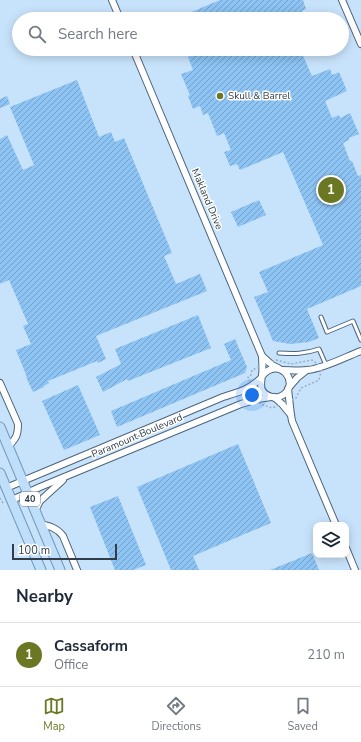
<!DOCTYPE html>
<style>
body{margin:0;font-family:"Nunito Sans",sans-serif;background:#f2f2f3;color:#1f2937}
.controls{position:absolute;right:12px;bottom:12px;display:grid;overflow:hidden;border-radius:8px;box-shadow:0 2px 10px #0003}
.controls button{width:36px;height:36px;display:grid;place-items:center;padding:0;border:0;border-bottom:1px solid #e0e1e3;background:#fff;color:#1f2937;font:20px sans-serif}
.scale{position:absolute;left:12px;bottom:10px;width:105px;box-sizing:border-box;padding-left:4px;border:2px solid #323d47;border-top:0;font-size:11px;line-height:14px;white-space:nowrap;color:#323d47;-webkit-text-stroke:3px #fff;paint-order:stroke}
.you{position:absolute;left:252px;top:395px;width:14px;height:14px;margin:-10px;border:3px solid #fff;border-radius:50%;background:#1a73e8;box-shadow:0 0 0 6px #1a73e833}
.badge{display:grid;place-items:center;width:26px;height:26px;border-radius:50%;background:#6b7722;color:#fff;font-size:13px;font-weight:700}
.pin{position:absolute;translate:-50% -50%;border:2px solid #fff;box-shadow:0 1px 4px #0006}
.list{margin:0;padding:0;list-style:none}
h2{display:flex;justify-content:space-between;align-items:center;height:52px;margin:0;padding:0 16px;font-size:17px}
h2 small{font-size:13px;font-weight:400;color:#747a83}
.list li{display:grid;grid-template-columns:26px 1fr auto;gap:12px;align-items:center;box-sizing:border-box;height:64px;padding:0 16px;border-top:1px solid #e0e1e3}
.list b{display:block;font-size:15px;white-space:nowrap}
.list p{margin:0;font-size:13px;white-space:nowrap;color:#747a83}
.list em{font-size:13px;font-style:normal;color:#747a83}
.icon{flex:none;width:22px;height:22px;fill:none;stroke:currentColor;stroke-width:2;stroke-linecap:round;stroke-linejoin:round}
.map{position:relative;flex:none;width:361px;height:570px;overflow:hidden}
.search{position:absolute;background:#fff;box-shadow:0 2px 10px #0003;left:12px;right:12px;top:12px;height:44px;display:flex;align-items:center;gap:10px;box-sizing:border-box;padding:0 14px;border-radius:22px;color:#747a83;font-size:15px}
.sheet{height:116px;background:#fff}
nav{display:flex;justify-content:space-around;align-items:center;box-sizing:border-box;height:56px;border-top:1px solid #e0e1e3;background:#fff;font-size:11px;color:#747a83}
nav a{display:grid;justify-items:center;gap:2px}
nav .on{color:#6b7722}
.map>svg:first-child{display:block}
.building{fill:url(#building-hatch)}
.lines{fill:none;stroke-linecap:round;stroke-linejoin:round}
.lane-casing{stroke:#4c647a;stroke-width:5}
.street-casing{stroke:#4c647a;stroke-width:8}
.primary-casing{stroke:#7197b9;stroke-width:11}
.path{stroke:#98afc3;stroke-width:1.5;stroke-dasharray:2 2;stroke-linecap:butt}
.lane{stroke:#fff;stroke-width:3}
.street{stroke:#fff;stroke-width:6}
.primary{stroke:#bedefa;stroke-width:9}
.poi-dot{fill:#6b7722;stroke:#fff;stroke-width:1.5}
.labels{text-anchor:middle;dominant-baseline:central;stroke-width:3;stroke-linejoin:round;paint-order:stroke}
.shield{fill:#fff;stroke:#70777e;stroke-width:1}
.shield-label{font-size:9px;font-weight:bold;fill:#323d47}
.poi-label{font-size:10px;fill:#323d47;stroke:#fff;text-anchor:start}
.street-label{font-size:10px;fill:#323d47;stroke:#fff}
</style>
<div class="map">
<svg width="361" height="570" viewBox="0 0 361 570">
<defs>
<pattern id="building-hatch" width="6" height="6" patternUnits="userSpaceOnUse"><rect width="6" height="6" fill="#8dc4f4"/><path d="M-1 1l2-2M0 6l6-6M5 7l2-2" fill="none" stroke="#74a0c7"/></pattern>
</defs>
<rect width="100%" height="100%" fill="#c7e3fb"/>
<g class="building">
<polygon points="220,0 303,0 306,9 302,11 305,17 301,19 175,19"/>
<polygon points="188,49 300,49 312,76 330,69 332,75 339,72 347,91 325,101 332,118 339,115 340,118 350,113 359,134 349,138 349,140 343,143 350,161 352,161 358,176 361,175 361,286 307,309 319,338 309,342 290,344 273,341 254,297 268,292 259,272 323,245 283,152 240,170 237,164 230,166 224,152 231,150 224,133 217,136 208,113 203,115 200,106 193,109 188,96 190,95 181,74 193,70 188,57 191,56"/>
<polygon points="77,80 99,137 111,132 115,142 124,138 172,253 164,256 176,284 200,274 207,291 96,336 106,359 98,363 97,361 48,381 49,383 44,386 44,387 33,392 26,377 27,377 16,350 31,344 23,326 28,324 9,280 0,284 0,139 7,135 23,170 34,165 10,107"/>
<polygon points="7,96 10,104 0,108 0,99"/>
<polygon points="259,200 266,215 238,227 231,212"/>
<polygon points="198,315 211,348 128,381 127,379 103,392 96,377 121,364 115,349"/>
<polygon points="235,339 247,367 245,373 117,427 111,411 231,360 224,344"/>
<polygon points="78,385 100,435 64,450 42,401"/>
<polygon points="238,444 271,523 193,556 199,570 171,570 137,487"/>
<polygon points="118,496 146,565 133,570 115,570 90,507"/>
<polygon points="312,553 319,570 270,570"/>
</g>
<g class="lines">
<defs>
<g id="lane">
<polyline points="321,317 327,332 353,321 361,340"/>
<path d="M279 353C294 354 305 354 319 349L326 365"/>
</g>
<g id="street">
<polyline points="112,0 120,19"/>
<polyline points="342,0 361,44"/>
<path d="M133 49 262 356C262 362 263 369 262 375 261 384 258 393 272 397 276 398 280 397 283 395 301 383 279 355 262 376"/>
<polyline points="262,356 272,365 278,368"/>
<path d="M282 370C290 370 299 371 308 370 325 368 345 357 361 351"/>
<path d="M0 383 18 424C18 436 16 438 8 447"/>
<polyline points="290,386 297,378 307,370"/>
<polyline points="288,389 291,415 292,421 336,525"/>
<polyline points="274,397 282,404 291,415"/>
<path d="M6 488 223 397C239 392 249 390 261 378"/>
<polyline points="12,500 40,487 241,404 258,399 271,397"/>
<polyline points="35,511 40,501 63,480"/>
<path d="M40 524C50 526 57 528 63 536L77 570"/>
<polyline points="346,548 355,570"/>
</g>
<g id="primary">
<polyline points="0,427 60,570"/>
<polyline points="0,473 41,570"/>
</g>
</defs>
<use href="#lane" class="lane-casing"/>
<use href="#street" class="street-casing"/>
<use href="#primary" class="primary-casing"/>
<g class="path">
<polygon points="276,360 291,364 312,360 322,367 319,380 301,388 296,398 272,408 260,404 248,377 251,375 252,370"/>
<polyline points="0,498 3,503"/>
</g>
<use href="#lane" class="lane"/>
<use href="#street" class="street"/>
<use href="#primary" class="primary"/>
</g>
<circle class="poi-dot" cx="220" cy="96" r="4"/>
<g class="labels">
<rect class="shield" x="20" y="492" width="20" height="14" rx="3"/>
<g class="shield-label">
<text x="30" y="499">40</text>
</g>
<g class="poi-label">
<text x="228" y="96">Skull &amp; Barrel</text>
</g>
<g class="street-label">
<text transform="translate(207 199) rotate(67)">Makland Drive</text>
<text transform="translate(137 436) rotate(-23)">Paramount Boulevard</text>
</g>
</g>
</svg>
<div class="controls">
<button><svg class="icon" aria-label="layers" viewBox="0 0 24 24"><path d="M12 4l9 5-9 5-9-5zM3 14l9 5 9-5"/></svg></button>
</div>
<div class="scale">100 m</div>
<div class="you"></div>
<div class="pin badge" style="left:331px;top:190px">1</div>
<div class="search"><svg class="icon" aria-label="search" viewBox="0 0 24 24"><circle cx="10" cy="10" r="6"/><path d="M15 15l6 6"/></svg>Search here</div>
</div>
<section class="sheet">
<h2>Nearby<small></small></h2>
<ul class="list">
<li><span class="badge">1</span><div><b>Cassaform</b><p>Office</p></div><em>210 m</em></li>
</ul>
</section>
<nav>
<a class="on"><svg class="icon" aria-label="map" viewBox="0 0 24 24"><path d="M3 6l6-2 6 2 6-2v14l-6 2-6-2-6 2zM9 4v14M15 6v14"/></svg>Map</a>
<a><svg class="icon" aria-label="directions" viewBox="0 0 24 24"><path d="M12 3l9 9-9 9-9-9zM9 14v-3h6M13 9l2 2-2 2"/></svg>Directions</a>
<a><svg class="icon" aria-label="saved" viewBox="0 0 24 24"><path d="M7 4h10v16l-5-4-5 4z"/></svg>Saved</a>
</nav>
